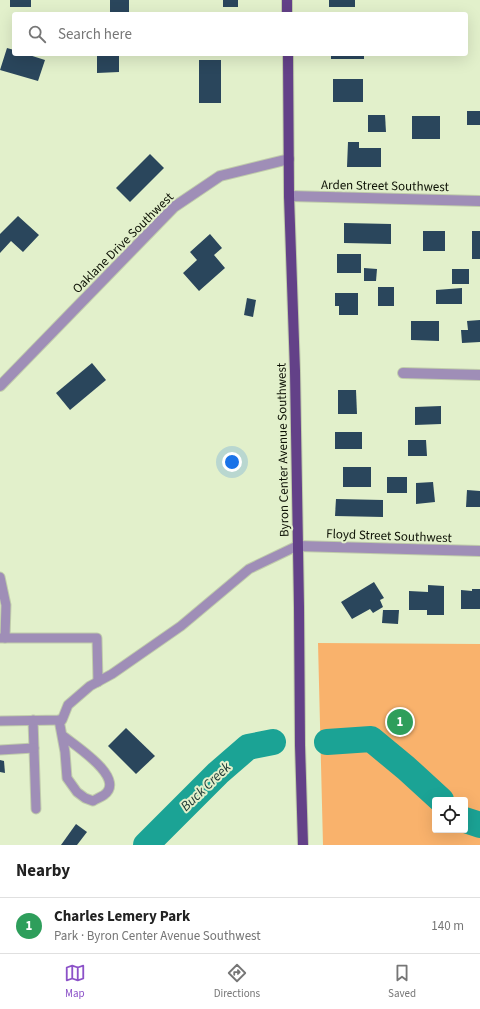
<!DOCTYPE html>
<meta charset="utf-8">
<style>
body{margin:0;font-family:"Source Sans 3",sans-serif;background:#f2f2f2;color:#222}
.controls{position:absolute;right:12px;bottom:12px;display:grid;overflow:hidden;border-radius:4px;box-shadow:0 4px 16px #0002}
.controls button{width:36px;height:36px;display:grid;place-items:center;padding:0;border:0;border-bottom:1px solid #e0e0e0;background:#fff;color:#222;font:20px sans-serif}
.you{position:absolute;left:232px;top:462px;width:14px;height:14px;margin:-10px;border:3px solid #fff;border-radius:50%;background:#1a73e8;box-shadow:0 0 0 6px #1a73e833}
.badge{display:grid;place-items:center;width:26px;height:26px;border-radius:50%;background:#8c52c8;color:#fff;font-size:13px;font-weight:700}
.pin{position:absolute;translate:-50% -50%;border:2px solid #fff;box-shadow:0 1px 4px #0006}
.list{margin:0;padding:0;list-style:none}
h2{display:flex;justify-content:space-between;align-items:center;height:52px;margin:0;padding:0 16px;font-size:17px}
h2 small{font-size:13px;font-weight:400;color:#767676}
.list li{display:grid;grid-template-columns:26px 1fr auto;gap:12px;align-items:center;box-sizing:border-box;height:56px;padding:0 16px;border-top:1px solid #e0e0e0}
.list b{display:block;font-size:15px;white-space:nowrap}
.list p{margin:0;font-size:13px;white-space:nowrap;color:#767676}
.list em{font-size:13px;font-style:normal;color:#767676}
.icon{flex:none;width:22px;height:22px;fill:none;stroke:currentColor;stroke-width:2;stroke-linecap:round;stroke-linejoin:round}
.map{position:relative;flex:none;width:480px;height:845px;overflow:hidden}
.search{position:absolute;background:#fff;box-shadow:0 4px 16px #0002;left:12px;right:12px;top:12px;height:44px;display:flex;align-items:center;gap:10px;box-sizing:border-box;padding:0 14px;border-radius:4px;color:#767676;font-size:15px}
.sheet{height:108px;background:#fff}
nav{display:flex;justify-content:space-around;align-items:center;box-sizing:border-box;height:56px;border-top:1px solid #e0e0e0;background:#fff;font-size:11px;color:#767676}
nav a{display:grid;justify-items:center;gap:2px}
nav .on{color:#8c52c8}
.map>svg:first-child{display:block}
.green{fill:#f9b26c;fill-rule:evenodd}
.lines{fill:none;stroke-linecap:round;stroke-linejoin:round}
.river{stroke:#1ba395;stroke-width:26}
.building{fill:#2a465c}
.lane-casing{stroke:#c0ccab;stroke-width:11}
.street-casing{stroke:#c0ccab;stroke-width:12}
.primary-casing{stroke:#c0ccab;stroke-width:12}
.lane{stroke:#9f8eb7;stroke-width:9}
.street{stroke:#9f8eb7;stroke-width:10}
.primary{stroke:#634188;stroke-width:10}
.labels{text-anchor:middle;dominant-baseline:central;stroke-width:4;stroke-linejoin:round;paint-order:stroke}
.street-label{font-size:13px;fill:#0c1004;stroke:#e2f0cb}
.water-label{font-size:14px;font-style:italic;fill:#213b37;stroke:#e2f0cb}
</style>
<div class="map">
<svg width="480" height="845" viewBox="0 0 480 845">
<rect width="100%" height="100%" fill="#e2f0cb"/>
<path class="green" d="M318 643 480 644V845H323ZM435 800H465V830H435Z"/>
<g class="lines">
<g class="river">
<polyline points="327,742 371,739 406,768 441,800"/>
<polyline points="465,820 480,825"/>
<polyline points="146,845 218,773 248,747 273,742"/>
</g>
</g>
<g class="building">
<rect x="10" y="0" width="21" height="7"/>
<rect x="110" y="0" width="19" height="14"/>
<rect x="223" y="0" width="15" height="7"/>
<rect x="329" y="0" width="26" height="7"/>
<polygon points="7,48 14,50 14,54 26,54 45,60 38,81 0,70"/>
<polygon points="97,54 119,54 119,72 97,73"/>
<rect x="331" y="54" width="33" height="5"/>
<rect x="199" y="60" width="22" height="43"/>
<rect x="333" y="79" width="30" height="23"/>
<rect x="467" y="111" width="13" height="14"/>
<polygon points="368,115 385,115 386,132 368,132"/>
<rect x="412" y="116" width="28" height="23"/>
<polygon points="348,142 359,142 359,148 381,148 381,167 347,167"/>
<polygon points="150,154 164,168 130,202 116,188"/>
<polygon points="18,216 39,235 23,252 11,241 0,253 0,234"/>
<polygon points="344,223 391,224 391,244 344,243"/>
<rect x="423" y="231" width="22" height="20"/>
<rect x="472" y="231" width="8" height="28"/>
<polygon points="210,234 222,248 214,255 225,268 199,291 183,273 197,260 190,252"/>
<rect x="337" y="254" width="24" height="19"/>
<polygon points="364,268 377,269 376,281 364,281"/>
<rect x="452" y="269" width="17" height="15"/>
<rect x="378" y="287" width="16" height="19"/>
<polygon points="462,288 462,304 436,304 436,290"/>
<polygon points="335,293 358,293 358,315 339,315 339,306 335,306"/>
<polygon points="247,298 256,300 253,317 244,315"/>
<polygon points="480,320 480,342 462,343 461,330 468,330 467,321"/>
<polygon points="411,321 439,321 439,341 411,340"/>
<polygon points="92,363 106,380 70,410 56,393"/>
<polygon points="338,390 356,390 357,414 338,414"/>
<polygon points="441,406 441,424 415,425 415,407"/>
<rect x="335" y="432" width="27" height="17"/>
<polygon points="408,440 426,440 427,456 408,456"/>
<rect x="343" y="467" width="28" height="20"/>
<rect x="387" y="477" width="20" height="16"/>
<polygon points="433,482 435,502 416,504 416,483"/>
<polygon points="467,490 480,491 480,507 466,507"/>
<polygon points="336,499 383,500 383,517 335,516"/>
<polygon points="374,582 384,598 380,600 383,607 373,613 370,609 352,619 341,602"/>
<polygon points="428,585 444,586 444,615 427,615 427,610 409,610 409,591 428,592"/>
<polygon points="472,589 480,589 480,609 461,609 461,590 472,591"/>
<polygon points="383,610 399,610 398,624 382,623"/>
<polygon points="126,728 155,756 136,774 108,746"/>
<polygon points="0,760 4,761 5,773 0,772"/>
<polygon points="76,824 87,832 77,845 61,845"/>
</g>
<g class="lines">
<defs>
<g id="lane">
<polyline points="0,577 6,605 5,638"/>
<polyline points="0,638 97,638 98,682"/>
<polyline points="33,720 36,809"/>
<path d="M59 720 65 752 67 778 77 792 85 798 93 801C96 799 101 797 104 795 127 778 74 745 62 735"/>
<polyline points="0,721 62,720 68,705 90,686 112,674 181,626 249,569 297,546"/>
<polyline points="0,750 34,748"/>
</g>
<g id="street">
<polyline points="289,196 480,201"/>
<polyline points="403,373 480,375"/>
<polyline points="0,386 174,207 220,176 289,159"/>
<polyline points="297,546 480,551"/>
</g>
<g id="primary">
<polyline points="287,0 287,14"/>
<polyline points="288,54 289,196 295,371 299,607 300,745 303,845"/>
</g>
</defs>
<use href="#lane" class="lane-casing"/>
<use href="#street" class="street-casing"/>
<use href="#primary" class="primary-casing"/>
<use href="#lane" class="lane"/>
<use href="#street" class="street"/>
<use href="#primary" class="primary"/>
</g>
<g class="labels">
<g class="street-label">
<text transform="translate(385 186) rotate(1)">Arden Street Southwest</text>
<text transform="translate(123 243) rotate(-45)">Oaklane Drive Southwest</text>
<text transform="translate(283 450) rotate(-91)">Byron Center Avenue Southwest</text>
<text transform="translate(389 536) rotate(2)">Floyd Street Southwest</text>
</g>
<g class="water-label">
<text transform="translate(206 787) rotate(-44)">Buck Creek</text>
</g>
</g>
</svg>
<div class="controls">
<button><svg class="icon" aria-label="locate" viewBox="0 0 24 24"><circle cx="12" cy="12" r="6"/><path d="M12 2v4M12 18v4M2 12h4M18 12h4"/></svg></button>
</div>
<div class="you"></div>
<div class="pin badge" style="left:400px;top:722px;background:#2e9e5b">1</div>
<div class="search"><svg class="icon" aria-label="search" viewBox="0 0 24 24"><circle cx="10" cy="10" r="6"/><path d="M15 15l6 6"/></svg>Search here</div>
</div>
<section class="sheet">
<h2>Nearby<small></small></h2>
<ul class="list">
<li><span class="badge" style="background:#2e9e5b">1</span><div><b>Charles Lemery Park</b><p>Park · Byron Center Avenue Southwest</p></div><em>140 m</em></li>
</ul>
</section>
<nav>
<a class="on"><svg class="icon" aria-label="map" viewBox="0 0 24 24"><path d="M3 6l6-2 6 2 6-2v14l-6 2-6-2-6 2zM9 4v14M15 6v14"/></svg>Map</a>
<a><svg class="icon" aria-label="directions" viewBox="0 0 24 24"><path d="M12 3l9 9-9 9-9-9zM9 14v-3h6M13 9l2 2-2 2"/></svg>Directions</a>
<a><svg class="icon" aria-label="saved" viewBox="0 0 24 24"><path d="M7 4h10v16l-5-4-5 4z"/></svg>Saved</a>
</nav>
